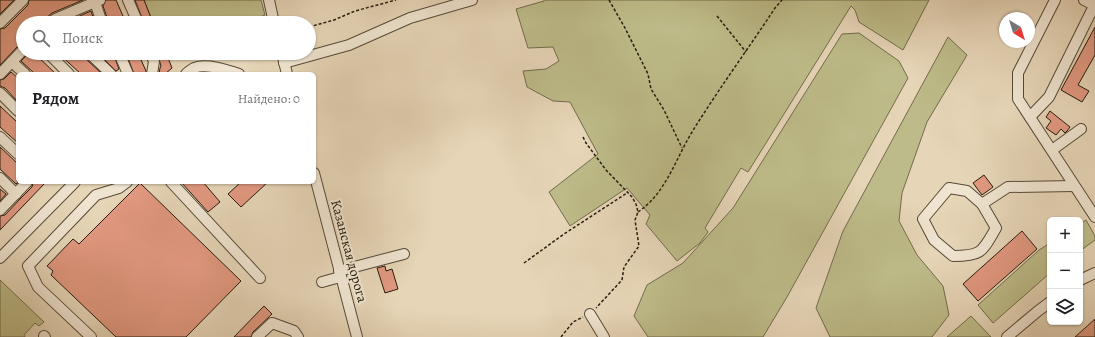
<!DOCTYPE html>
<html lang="ru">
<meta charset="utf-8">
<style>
body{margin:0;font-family:Alegreya,serif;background:#f2f2f2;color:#202124}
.controls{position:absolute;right:12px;bottom:12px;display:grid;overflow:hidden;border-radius:6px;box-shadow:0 1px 3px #0004}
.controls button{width:36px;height:36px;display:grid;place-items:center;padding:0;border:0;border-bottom:1px solid #e0e0e0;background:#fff;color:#202124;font:20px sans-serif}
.compass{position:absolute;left:999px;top:12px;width:36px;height:36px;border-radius:50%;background:#fff;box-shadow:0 1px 3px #0004;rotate:142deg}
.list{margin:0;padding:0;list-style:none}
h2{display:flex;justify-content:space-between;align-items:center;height:52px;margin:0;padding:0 16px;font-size:17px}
h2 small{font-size:13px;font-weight:400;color:#757577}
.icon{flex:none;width:22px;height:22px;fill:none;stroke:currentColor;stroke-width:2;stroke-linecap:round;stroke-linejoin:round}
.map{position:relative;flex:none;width:1095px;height:337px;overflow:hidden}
.search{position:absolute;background:#fff;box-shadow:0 1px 3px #0004;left:16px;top:16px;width:300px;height:44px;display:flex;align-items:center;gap:10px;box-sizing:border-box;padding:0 14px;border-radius:22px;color:#757577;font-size:15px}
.panel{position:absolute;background:#fff;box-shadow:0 1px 3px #0004;left:16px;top:72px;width:300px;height:112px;border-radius:6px}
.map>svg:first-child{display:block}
.green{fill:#bdbb89;stroke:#726c4b}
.building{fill:#e19880;stroke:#271c0d}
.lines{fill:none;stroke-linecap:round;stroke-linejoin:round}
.minor-casing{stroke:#574a38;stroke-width:12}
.path{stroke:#271c0d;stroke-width:1.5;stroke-dasharray:3 2;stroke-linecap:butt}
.minor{stroke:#efe4d0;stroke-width:10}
.labels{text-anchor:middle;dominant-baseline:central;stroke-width:4;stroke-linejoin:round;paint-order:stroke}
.street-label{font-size:14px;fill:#271c0d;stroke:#efe4d0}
</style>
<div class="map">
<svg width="1095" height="337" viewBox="0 0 1095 337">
<rect width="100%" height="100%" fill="#e6d5b7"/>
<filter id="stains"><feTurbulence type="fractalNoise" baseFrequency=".005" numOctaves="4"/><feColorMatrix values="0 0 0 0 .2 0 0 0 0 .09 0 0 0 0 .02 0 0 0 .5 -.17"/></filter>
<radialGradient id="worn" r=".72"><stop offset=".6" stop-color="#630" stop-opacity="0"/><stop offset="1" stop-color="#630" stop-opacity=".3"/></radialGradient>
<g class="green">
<polygon points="144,0 261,0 265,15 248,23 153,23"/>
<polygon points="544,0 929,0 903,50 859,22 855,10 851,6 748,172 741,168 705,228 708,232 700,243 677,261 646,224 650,215 627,188 570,226 549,192 598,154 570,102 553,101 527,87 523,71 546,69 559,61 553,47 528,48 516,9 544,1"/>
<polygon points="859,33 899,61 908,78 787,297 763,337 648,337 634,316 647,285 683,263 733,208 842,34"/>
<polygon points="948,37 967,55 927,122 902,193 899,221 917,255 943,286 949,315 932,337 830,337 816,308 843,231"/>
<polygon points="1086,220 1095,236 1095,240 1080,251 1080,224"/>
<polygon points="1050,243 1050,273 993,323 978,305 1039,250"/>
<polygon points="0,280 44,322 39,326 35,323 24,335 25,337 0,337"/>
<polygon points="971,316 991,337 947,337"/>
</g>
<g class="building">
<polygon points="0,0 14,0 0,14"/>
<polygon points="29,0 83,0 52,13 46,18 45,23 23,23 23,44 18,46 0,65 0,29 5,28 28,5"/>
<polygon points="106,0 116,0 126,23 109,23 103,6"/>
<polygon points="135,0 144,0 153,23 144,23"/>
<polygon points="91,11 95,23 67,23 66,22"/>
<polygon points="1095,27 1095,55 1078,85 1089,91 1082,102 1061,90"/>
<polygon points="29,53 34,53 56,74 35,74 21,61"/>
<polygon points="58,53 82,53 85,58 102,74 81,74"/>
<polygon points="98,53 113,53 119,69 116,71"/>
<polygon points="126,53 138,53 146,71 146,74 134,74"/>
<polygon points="157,53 166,53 172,68 165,74 159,74 160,68 161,66"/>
<polygon points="11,72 18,78 18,102 5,88 0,86 0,80 4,79"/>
<polygon points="0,106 18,123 18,143 0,127"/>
<polygon points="1050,111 1070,127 1067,131 1065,133 1061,129 1056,135 1046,128 1051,121 1046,117"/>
<polygon points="0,147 18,164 18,182 16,184 0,169"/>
<polygon points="984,175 993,187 982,195 973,183"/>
<polygon points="33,182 46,182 0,230 0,216 5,215 21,198 32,187"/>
<polygon points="181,182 203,182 220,202 208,212"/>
<polygon points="241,182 268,182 241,207 228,194"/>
<polygon points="140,183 241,281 186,337 116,337 51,275 53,271 47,266 73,239 79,244"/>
<polygon points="0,189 6,194 0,201"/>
<polygon points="1022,231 1037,249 978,301 963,284"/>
<polygon points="385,266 386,271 392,269 398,289 385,293 377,268"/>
<polygon points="264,306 272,314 253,332 251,337 234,337"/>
<polygon points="1095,319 1095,337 1075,337"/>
</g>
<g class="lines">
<defs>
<g id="minor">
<polyline points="128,0 138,23"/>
<polyline points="269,0 274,23"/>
<polyline points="1055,0 1018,73 1018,99 1095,217"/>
<polyline points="1084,0 1094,5"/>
<polyline points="95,2 102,23"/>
<polyline points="0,23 23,0"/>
<polyline points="51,23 55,19 100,0"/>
<polyline points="48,53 69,74"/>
<polyline points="89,53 111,74"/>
<polyline points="119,53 128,74"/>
<polyline points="150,53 154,61 152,74"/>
<polyline points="282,53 287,74"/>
<polyline points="12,62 25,74"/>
<polyline points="284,63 349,45 410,18 472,0"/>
<polyline points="0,74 23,50"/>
<path d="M186 74C188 72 191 70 194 68 206 63 227 70 239 74"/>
<polyline points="0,93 18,111"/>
<polyline points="1030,117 1049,97 1095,4"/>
<polyline points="0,137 18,154"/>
<polyline points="1052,150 1081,129"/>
<polyline points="314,173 357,337"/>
<polyline points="0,178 16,194"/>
<polyline points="171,182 260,278"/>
<path d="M949 188 967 191 982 204 996 228C982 252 982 256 953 256L934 240 923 219Z"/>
<polyline points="982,204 1008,187 1074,186"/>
<polyline points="0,210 27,182"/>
<polyline points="0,258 75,182"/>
<polyline points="339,271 404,254"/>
<polyline points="1080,280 1095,273"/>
<polyline points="322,282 340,277"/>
<polyline points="590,314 604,337"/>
<polyline points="44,336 45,337"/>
<polyline points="91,337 38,287 28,266 96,195 119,188 127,182"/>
<polyline points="257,337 272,323 294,331 298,337"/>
<polyline points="1007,337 1038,311 1050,302"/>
</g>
</defs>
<use href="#minor" class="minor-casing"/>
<g class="path">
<polyline points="609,0 625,28 648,74 651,89 664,110 682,148"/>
<polyline points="717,16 746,52"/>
<polyline points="309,27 334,20 355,11 396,0"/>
<polyline points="583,137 586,143 606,170 632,197 636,204 638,212 635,220 639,246 624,267 622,280 596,308"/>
<path d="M638 212C666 193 675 160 692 132 718 90 748 49 775 8L782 0"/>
<polyline points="524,263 564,234 627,193"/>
<polyline points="561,337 573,322 583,317"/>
</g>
<use href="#minor" class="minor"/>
</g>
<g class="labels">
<g class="street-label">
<text transform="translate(349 251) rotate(75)">Казанская дорога</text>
</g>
</g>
<rect width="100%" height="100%" filter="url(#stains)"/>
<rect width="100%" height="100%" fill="url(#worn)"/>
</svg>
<div class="controls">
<button>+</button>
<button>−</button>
<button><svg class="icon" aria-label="layers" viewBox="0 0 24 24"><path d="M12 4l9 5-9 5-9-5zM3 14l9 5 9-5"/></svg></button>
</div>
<svg class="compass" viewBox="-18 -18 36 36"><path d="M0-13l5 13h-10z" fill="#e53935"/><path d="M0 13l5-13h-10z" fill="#757577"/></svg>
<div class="search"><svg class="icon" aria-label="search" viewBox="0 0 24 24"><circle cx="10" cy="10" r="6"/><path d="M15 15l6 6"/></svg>Поиск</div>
<section class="panel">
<h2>Рядом<small>Найдено: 0</small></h2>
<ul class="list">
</ul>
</section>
</div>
